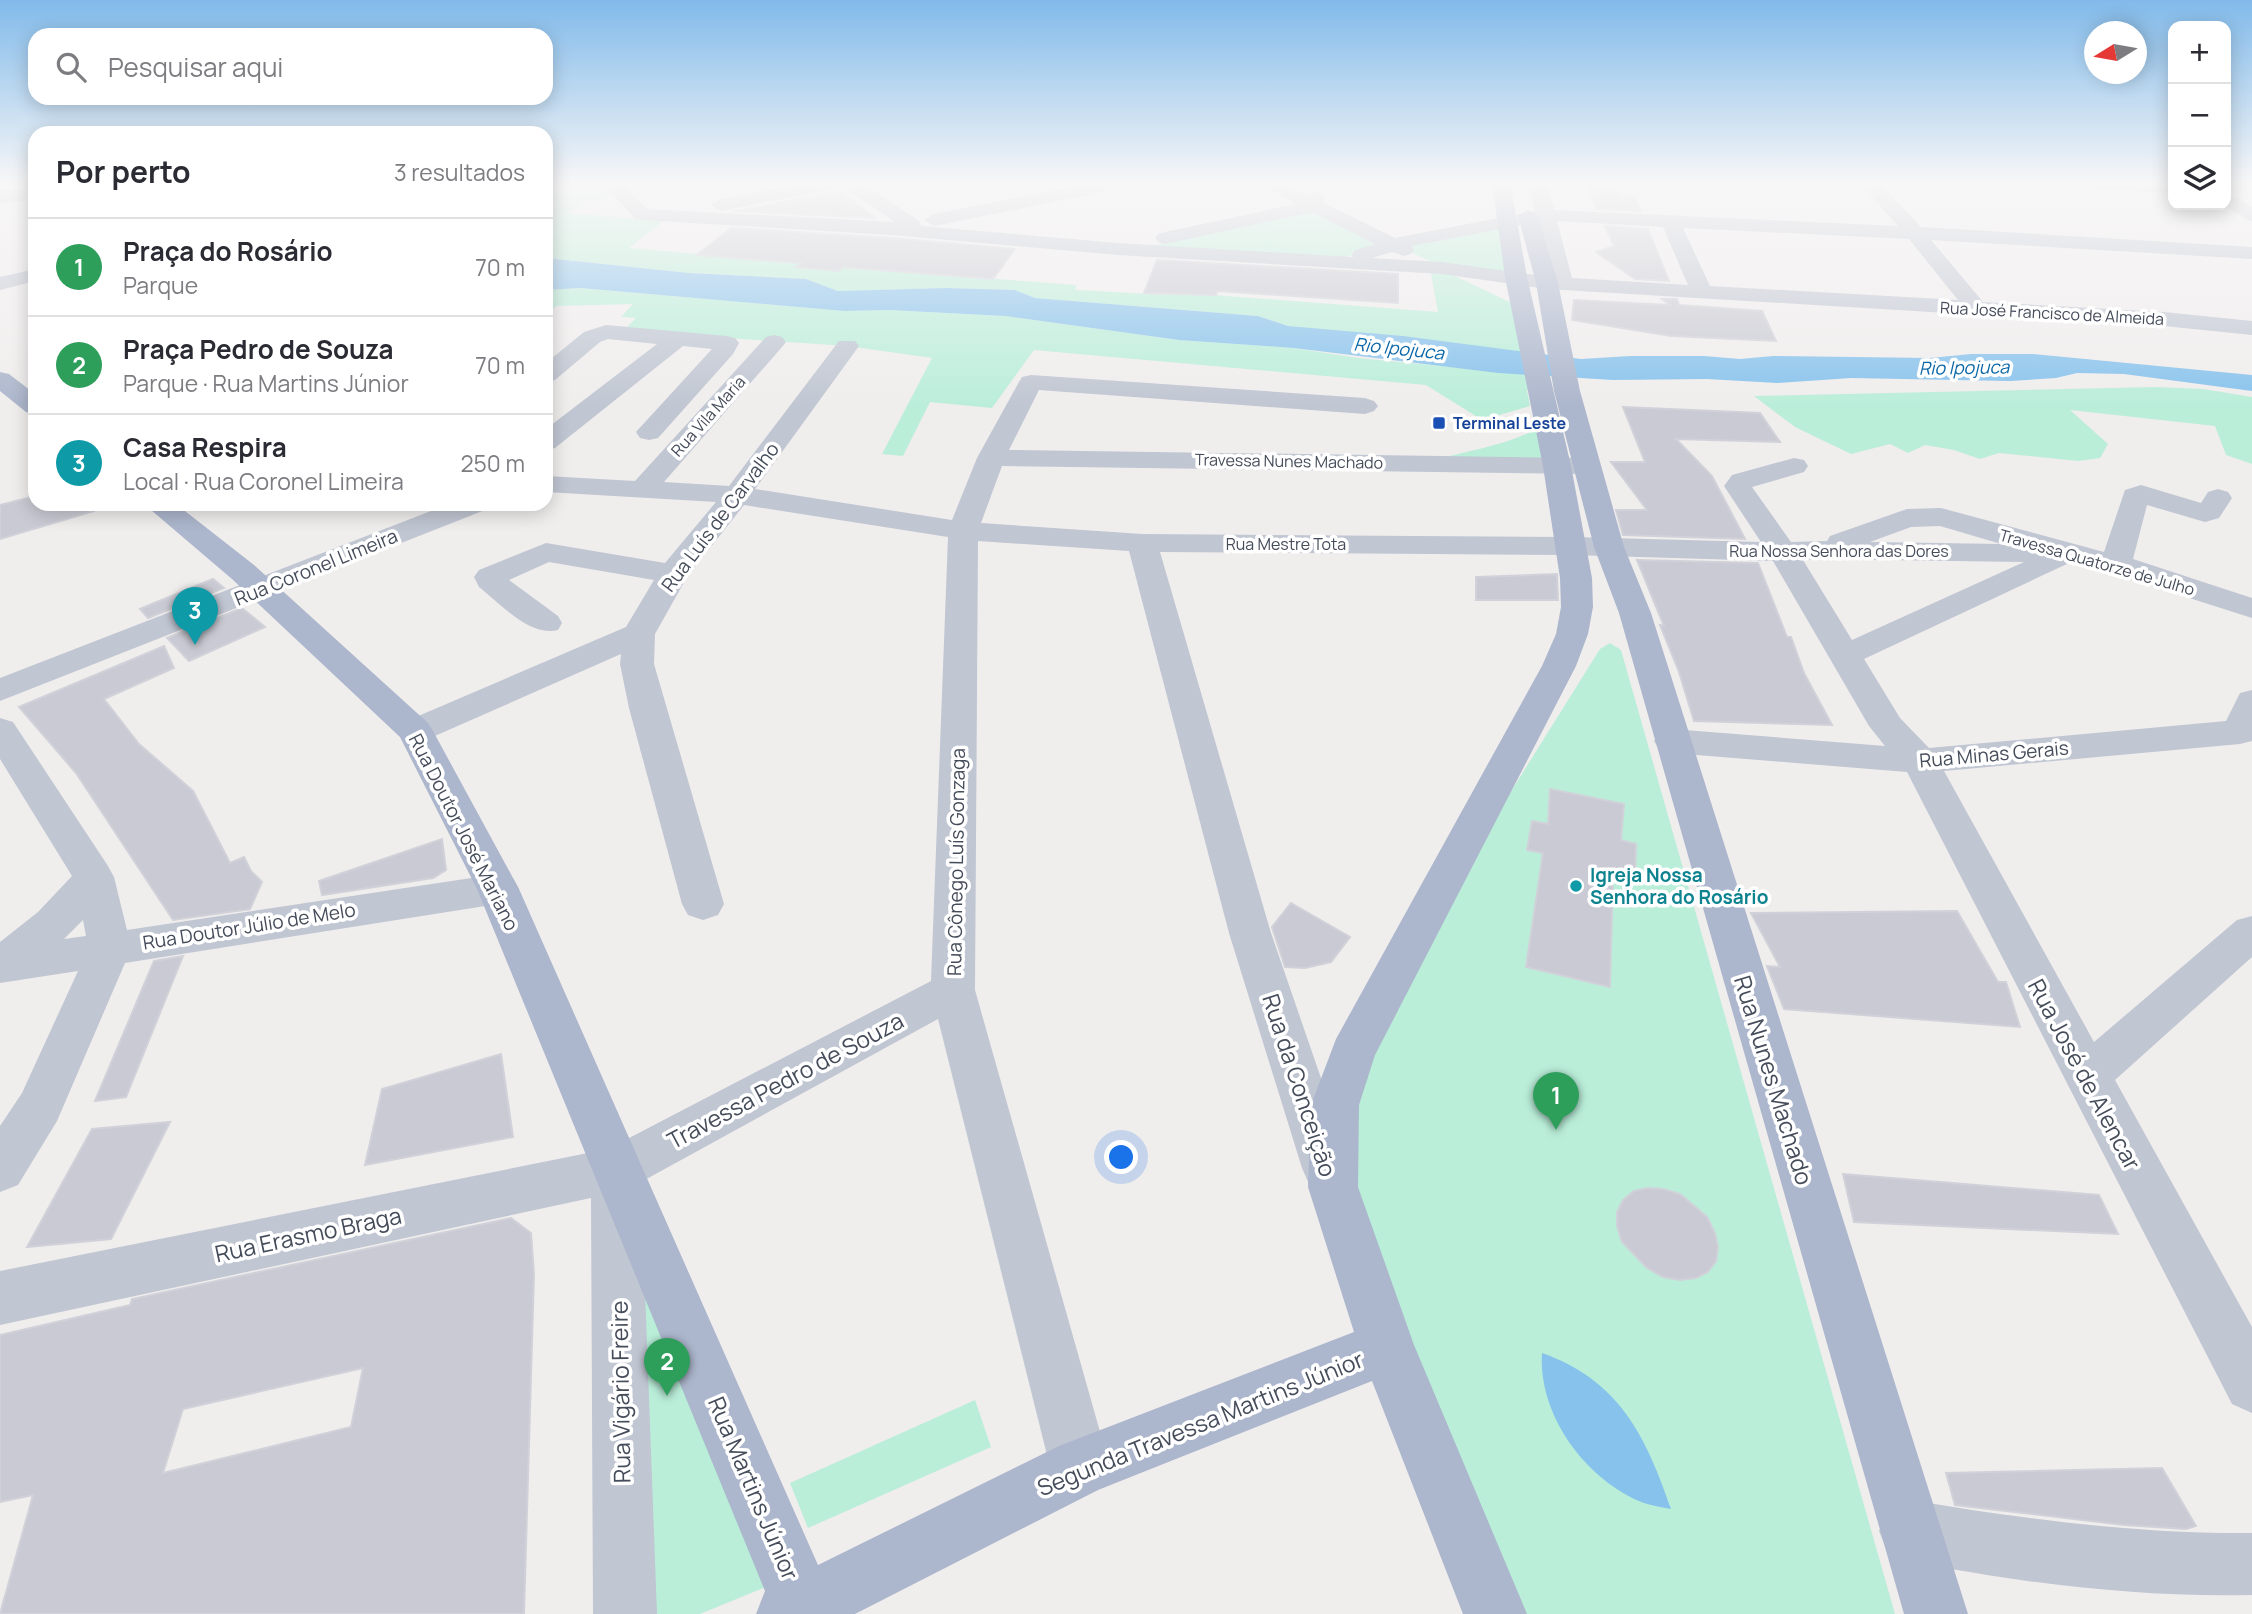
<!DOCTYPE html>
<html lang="pt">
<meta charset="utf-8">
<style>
body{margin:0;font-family:Manrope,sans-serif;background:#f2f2f3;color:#2b2b33}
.controls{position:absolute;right:21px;top:21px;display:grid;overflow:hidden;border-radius:14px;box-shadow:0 4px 18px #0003}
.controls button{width:63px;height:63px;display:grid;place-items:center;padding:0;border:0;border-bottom:2px solid #e1e1e2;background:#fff;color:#2b2b33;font:35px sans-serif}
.compass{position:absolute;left:2084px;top:21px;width:63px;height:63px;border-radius:50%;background:#fff;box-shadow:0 4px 18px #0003;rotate:259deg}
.you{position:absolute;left:1122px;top:1158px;width:24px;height:24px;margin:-18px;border:5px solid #fff;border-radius:50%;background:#1a73e8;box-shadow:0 0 0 10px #1a73e833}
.badge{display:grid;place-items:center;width:46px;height:46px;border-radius:50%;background:#db2777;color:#fff;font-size:23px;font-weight:700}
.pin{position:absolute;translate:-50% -58px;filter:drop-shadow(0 2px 4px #0008)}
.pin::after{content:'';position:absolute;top:37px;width:24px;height:21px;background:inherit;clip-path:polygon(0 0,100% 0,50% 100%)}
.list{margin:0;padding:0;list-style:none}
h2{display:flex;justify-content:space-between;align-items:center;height:91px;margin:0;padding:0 28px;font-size:30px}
h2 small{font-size:23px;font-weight:400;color:#7c7c81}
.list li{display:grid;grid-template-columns:46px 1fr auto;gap:21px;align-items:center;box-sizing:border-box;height:98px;padding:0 28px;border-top:2px solid #e1e1e2}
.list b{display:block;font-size:26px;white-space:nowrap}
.list p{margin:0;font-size:23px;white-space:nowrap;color:#7c7c81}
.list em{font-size:23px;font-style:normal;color:#7c7c81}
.icon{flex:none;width:38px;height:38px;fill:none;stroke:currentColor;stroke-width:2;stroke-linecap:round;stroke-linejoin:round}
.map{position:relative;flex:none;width:2252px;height:1614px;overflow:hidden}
.search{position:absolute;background:#fff;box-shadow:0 4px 18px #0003;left:28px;top:28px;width:525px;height:77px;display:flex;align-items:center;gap:18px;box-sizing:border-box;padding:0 24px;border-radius:21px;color:#7c7c81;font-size:26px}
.panel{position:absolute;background:#fff;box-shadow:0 4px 18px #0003;left:28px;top:126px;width:525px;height:385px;border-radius:21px}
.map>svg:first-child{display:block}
.green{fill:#baeed9}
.water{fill:#87c2ec}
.building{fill:#c9cad3;stroke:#d1d1d9;stroke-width:2;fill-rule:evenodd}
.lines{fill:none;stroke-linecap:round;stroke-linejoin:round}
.minor{fill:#c0c6d2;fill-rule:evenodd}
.major{fill:#acb6cc;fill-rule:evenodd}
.transit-dot{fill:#1a4fb4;stroke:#fff;stroke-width:2.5}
.culture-dot{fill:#0f9aa8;stroke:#fff;stroke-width:2.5}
.labels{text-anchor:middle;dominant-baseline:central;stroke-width:7;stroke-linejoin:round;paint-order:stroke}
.far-street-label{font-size:16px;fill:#454c5a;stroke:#fff}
.far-transit-label{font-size:16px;font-weight:bold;fill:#164399;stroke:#fff;text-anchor:start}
.far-water-label{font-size:18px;font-style:italic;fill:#0b67a7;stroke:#fff}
.street-label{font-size:19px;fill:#454c5a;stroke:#fff}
.culture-label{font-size:19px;font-weight:bold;fill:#0d838f;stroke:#fff;text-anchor:start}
.near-street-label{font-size:23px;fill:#454c5a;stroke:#fff}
</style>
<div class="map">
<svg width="2252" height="1614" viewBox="0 0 2252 1614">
<rect width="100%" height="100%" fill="#f0eded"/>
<g class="green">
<polygon points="596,183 609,198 585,202 569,213 664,221 629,248 801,263 797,267 839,271 842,267 1076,285 1075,290 1172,295 1174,292 1438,312 1430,268 1440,269 1520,307 1533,354 1288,326 1258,316 1035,298 1015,290 947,288 838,291 806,279 689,273 546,258 546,191"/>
<polygon points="1314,208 1392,245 1328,261 1139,249"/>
<polygon points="1506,221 1513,273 1442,267 1398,246"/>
<polygon points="580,288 844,311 889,310 1005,316 1179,340 1294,348 1358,358 1537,375 1540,390 1527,390 1530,406 1482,420 1426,385 1034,350 992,408 930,402 903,456 882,454 932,358 847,346 623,331 636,318 621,317 633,304 556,306 546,316 546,290"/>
<polygon points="2155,387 2203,389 2252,397 2252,464 2226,455 2215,426 2070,410 2108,444 2100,458 2078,461 1999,453 1980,459 1954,450 1925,445 1908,453 1890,444 1851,454 1795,427 1754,396"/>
<path d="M1542 426 1544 459H1439C1475 449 1509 445 1542 426Z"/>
<polygon points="1610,643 1621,650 1895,1614 1517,1614 1351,1191 1357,1108 1370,1052 1500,809 1600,649"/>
<polygon points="625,1212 783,1580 700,1614 635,1614"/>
<polygon points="975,1400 991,1447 808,1528 790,1483"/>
</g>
<g class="water">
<polygon points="546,258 689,273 806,279 838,291 947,288 1015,290 1035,298 1258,316 1288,326 1403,336 1581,359 1630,356 1704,356 1740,359 1773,356 1930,358 1971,354 2033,354 2252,375 2252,391 2124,374 2077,373 2056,378 2010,381 1851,378 1777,383 1707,379 1613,380 1498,373 1294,348 1179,340 1005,316 889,310 844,311 580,288 546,290"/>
<path d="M1542 1353C1619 1380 1646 1436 1671 1509 1661 1507 1648 1505 1639 1501 1584 1477 1538 1414 1542 1353Z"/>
</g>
<g class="building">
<polygon points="1586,182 1602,182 1621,196 1633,196 1641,211 1598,209"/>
<polygon points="842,192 875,218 735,211 784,202"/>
<polygon points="1605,226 1648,229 1669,281 1635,279 1596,252 1614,246"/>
<polygon points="731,228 892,238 1015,249 993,279 842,267 839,271 796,267 801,263 697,255"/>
<polygon points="1157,260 1398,274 1398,303 1217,291 1216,295 1144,293"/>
<polygon points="1662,299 1677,299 1679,305 1762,311 1776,341 1671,336 1572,320 1574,300 1670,305"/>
<polygon points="1623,407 1760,413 1780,442 1676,439 1712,476 1745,539 1623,535 1616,510 1647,510 1611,462 1645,462"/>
<polygon points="35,496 35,504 93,504 94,511 0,539 0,505"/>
<polygon points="1637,560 1758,563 1787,637 1791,637 1804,673 1832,725 1694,721 1679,672 1660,625 1664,626"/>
<polygon points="1557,574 1558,600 1476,600 1476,577"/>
<polygon points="213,579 224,588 148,618 140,609"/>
<polygon points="242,608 265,627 189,661 167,638"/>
<polygon points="164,646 174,668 104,699 139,744 193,791 230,863 244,857 251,871 262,882 250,909 173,920 76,773 19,707"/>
<polygon points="1550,789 1624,804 1621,840 1636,844 1635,879 1613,874 1610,987 1526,967 1543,853 1527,850 1532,821 1548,824"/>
<polygon points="442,839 446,870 433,878 322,895 319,881"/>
<polygon points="1291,903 1350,937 1331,962 1305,968 1285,967 1272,927"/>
<polygon points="1957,911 1998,982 2006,982 2020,1027 1784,1009 1767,966 1780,967 1751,913"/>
<polygon points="183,956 126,1097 95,1101 154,961"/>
<polygon points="501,1054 513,1137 365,1165 382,1089"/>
<polygon points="170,1122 111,1239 27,1247 92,1129"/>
<polygon points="1843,1174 2099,1195 2118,1234 1854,1222"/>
<polygon points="1648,1188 1663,1189 1680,1194 1707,1217 1715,1233 1718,1247 1716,1261 1708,1272 1696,1278 1680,1280 1663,1277 1647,1268 1622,1242 1617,1226 1617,1212 1623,1200 1634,1191"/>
<path d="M511 1218 531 1233 534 1274 524 1614H0L33 1495 0 1502V1335L130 1305 132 1299ZM363 1368 351 1427 163 1473 183 1409Z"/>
<polygon points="2162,1468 2196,1526 2186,1529 2124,1525 1955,1505 1946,1473"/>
</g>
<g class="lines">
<g class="minor">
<path d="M601 182H621L647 209 895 222 844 187 721 211 711 205 721 199 812 182H861L919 221 921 226 1118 243 1353 257 1352 254 1355 250 1375 244 1312 212 1165 244 1158 242 1155 238 1158 234 1165 232 1296 204 1257 182H1281L1308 196 1316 192 1323 194 1324 203 1395 238 1535 211 1528 182H1546L1554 210 1898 226 1859 182H1878L1921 227 2252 247V259L1931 240 1983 302 2164 312 2252 321V335L2164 326 1547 289 1442 274 1118 255 892 235 642 220 635 218ZM1557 221 1663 227 1688 285 1572 278ZM1537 222 1550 277 1442 262 1372 258 1392 252 1404 256 1411 254 1414 250 1412 246 1417 245ZM1683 228 1909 239 1958 300 1710 286Z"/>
<polygon points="1097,182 1136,182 1127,187 934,226 924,220 934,214"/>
<polygon points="2050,182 2173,182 2173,193 2059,187"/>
<polygon points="35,188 35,200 0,203 0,191"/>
<polygon points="2226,192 2252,207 2252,222 2223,205 2226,205"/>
<polygon points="35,269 35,281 0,290 0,277"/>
<polygon points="606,325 727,336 735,338 739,343 733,354 658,438 649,440 640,438 636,432 712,349 683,346 555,448 546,450 546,429 657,344 608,339 600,342 555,380 546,382 546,363 584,332"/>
<path d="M774 335 782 337 786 342 782 347 664 482 729 486 839 341H855L859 346 755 489 952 520 977 458 1019 382 1022 377 1031 375 1365 398 1374 401 1378 406 1374 411 1365 414 1039 390 1009 450 1587 458 1597 460 1601 466 1597 472 1587 474 1002 466 981 523 1142 534 1572 537 1761 542 1724 486 1732 475 1794 458 1804 460 1808 466 1804 472 1752 487 1791 542 1827 541 1830 536 1907 509 1941 508 2104 552 2125 490 2141 485 2201 503 2208 492 2218 489 2228 492 2232 498 2219 518 2205 522 2147 505 2133 559 2252 598V618L2108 572 2069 563 1864 659 1900 718 1929 748 2226 721 2240 693 2252 690V741L2240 744 1944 771 2094 1042 2237 920 2252 916V957L2115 1080 2252 1327V1413L2232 1404 1907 772 1672 753 1659 749 1654 741 1659 733 1672 729 1885 746 1869 726 1773 561 1572 555 1160 552 1271 933 1352 1168 1345 1184 1327 1191 1309 1184 1302 1168 1229 933 1129 551 978 541 975 990 1110 1467 1101 1488 1080 1497 1059 1488 1050 1467 938 1019 641 1182 657 1614H593L591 1198 0 1325V1271L608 1149 931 981 948 537 744 505 687 577 655 634 654 664 724 904 718 915 703 920 688 915 682 904 629 708 620 664 621 654 428 739 415 743 402 739 397 731 402 723 626 627 654 580 549 562 509 580 558 616 562 623 558 630C529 637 501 604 479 587L474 577 479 570 546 543 665 563 716 502 546 492V476L635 481 766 337ZM1940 526 2001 544 1870 542 1911 527ZM1817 559 2024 562 1852 640 1803 560Z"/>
<polygon points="449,504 489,504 485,510 0,701 0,678"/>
<path d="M0 718 13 722 108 866 114 877 127 930 498 874 513 878 519 889 513 900 498 904 125 963 57 1121 18 1185 0 1192V1126L22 1093 78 971 0 983V942L38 912 72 876 0 759ZM83 920 86 936 64 939Z"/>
<path d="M1910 1500C2024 1519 2137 1534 2252 1533V1595C2163 1597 2075 1589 1987 1575 1953 1569 1920 1566 1888 1553L1879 1531 1888 1509Z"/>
</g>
<g class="major">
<polygon points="1492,182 1510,182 1527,277 1571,466 1592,578 1593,607 1588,634 1576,666 1375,1055 1359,1105 1358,1187 1414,1345 1527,1614 1463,1614 1372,1381 1098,1490 855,1614 756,1614 765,1591 477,889 400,737 232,579 144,504 176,504 254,565 428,723 433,731 519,889 818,1565 1059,1446 1354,1332 1308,1187 1311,1105 1336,1039 1542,666 1556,634 1561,607 1560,578 1543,466 1505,277"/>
<polygon points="1528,210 1538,216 1558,283 1580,391 1624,547 1651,613 1968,1614 1904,1614 1619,613 1594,547 1554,391 1536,283 1518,216"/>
<polygon points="0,372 9,374 35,394 35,415 26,412 0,391"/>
</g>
</g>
<linearGradient id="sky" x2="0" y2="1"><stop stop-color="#81baea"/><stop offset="0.45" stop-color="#f8f7f7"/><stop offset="1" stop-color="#f8f7f7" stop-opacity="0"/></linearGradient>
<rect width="2252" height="408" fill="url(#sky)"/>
<rect class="transit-dot" x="1432" y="416" width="14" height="14" rx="3.5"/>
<circle class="culture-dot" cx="1576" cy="886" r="7"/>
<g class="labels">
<g class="far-street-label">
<text transform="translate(2052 313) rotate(3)">Rua José Francisco de Almeida</text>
<text transform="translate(708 416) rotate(-48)">Rua Vila Maria</text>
<text transform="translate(1289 461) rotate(1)">Travessa Nunes Machado</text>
<text x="1286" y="544">Rua Mestre Tota</text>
<text x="1839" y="551">Rua Nossa Senhora das Dores</text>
<text transform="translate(2097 562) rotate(16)">Travessa Quatorze de Julho</text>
</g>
<g class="far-transit-label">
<text x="1453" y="423">Terminal Leste</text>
</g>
<g class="far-water-label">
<text transform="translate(1399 348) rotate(6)">Rio Ipojuca</text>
<text transform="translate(1964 367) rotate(-1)">Rio Ipojuca</text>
</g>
<g class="street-label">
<text transform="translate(720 517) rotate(-53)">Rua Luís de Carvalho</text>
<text transform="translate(316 567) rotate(-22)">Rua Coronel Limeira</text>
<text transform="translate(1994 754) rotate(-5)">Rua Minas Gerais</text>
<text transform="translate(464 832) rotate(63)">Rua Doutor José Mariano</text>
<text transform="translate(956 862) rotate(-89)">Rua Cônego Luís Gonzaga</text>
<text transform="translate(249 926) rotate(-9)">Rua Doutor Júlio de Melo</text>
</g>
<g class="culture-label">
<text x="1590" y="875">Igreja Nossa<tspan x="1590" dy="22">Senhora do Rosário</tspan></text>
</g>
<g class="near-street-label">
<text transform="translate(2085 1074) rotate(62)">Rua José de Alencar</text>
<text transform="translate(785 1080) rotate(-28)">Travessa Pedro de Souza</text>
<text transform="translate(1774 1080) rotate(73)">Rua Nunes Machado</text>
<text transform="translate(1300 1085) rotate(72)">Rua da Conceição</text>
<text transform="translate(308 1234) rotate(-12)">Rua Erasmo Braga</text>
<text transform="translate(620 1392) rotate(-91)">Rua Vigário Freire</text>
<text transform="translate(1200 1423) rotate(-22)">Segunda Travessa Martins Júnior</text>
<text transform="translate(754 1488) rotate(67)">Rua Martins Júnior</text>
</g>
</g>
</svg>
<div class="controls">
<button>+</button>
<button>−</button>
<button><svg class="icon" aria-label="layers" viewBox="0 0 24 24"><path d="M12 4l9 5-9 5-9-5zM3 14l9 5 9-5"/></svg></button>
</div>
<svg class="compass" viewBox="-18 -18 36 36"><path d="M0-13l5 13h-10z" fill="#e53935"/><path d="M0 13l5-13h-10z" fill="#7c7c81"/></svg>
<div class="you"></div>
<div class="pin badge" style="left:1556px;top:1130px;background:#2e9e5b">1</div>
<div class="pin badge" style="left:667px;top:1396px;background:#2e9e5b">2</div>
<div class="pin badge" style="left:195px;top:645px;background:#0f9aa8">3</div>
<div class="search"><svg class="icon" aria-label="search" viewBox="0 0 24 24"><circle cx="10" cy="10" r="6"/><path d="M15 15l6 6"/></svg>Pesquisar aqui</div>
<section class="panel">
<h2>Por perto<small>3 resultados</small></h2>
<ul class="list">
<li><span class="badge" style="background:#2e9e5b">1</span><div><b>Praça do Rosário</b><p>Parque</p></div><em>70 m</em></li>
<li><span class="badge" style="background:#2e9e5b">2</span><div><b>Praça Pedro de Souza</b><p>Parque · Rua Martins Júnior</p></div><em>70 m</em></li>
<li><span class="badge" style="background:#0f9aa8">3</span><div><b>Casa Respira</b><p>Local · Rua Coronel Limeira</p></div><em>250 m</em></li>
</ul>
</section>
</div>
